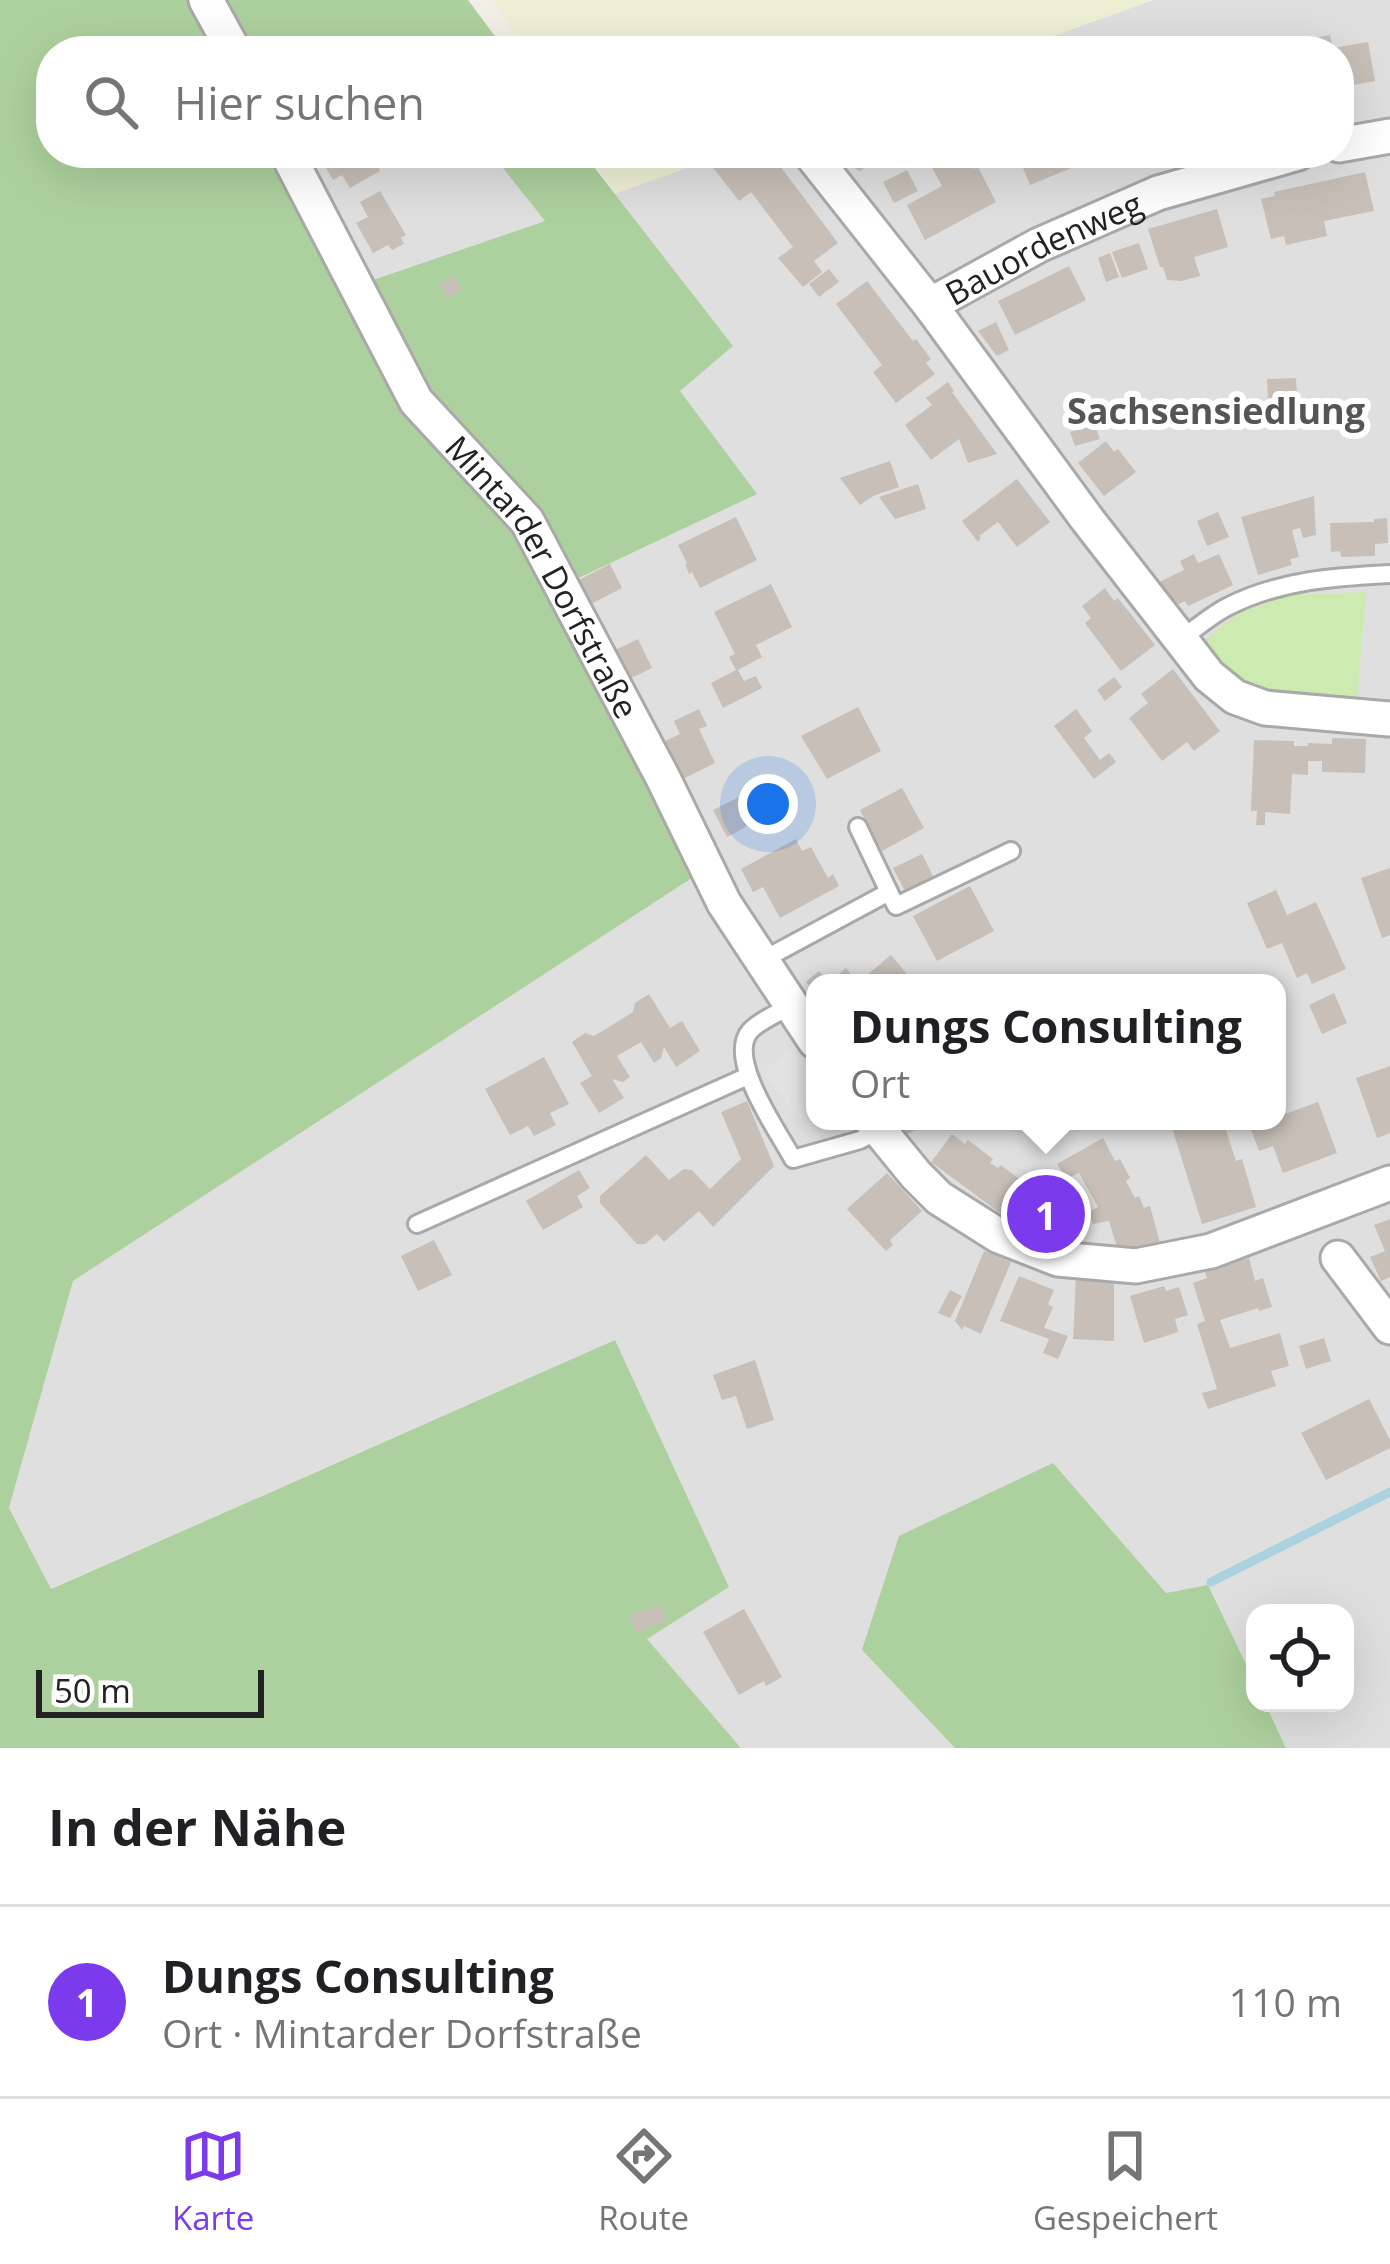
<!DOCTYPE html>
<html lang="de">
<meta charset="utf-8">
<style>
body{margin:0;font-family:"Open Sans",sans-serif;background:#f2f2f2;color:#202124}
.controls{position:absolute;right:36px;bottom:36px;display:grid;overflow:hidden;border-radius:24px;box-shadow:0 12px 48px #0002}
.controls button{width:108px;height:108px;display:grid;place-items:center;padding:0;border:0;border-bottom:3px solid #e0e0e0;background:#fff;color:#202124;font:60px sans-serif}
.scale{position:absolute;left:36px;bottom:30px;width:228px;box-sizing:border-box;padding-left:12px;border:6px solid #222;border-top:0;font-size:33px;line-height:42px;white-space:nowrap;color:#222;-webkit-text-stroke:9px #fff;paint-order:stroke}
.you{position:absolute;left:768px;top:804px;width:42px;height:42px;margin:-30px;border:9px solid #fff;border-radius:50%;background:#1a73e8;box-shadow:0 0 0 18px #1a73e833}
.badge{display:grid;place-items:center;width:78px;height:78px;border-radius:50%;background:#7c3aed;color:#fff;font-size:39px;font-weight:700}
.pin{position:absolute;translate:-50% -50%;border:6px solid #fff;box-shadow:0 3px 12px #0006}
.popup{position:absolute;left:806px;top:974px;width:480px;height:156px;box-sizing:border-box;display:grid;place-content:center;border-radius:24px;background:#fff;filter:drop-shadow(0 3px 9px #0005);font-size:39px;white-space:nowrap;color:#757577}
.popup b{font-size:45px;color:#202124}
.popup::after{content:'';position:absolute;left:50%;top:100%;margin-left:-24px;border:24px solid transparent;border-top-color:#fff}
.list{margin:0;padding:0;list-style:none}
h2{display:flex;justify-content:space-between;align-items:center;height:156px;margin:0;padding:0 48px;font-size:51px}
h2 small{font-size:39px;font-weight:400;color:#757577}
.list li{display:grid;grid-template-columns:78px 1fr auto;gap:36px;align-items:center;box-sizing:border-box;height:192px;padding:0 48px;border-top:3px solid #e0e0e0}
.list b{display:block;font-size:45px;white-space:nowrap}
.list p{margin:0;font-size:39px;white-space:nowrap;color:#757577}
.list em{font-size:39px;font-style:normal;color:#757577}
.icon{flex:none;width:66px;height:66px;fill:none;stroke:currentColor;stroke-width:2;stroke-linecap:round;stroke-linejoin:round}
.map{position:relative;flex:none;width:1390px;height:1748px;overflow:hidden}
.search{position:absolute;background:#fff;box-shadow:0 12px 48px #0002;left:36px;right:36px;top:36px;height:132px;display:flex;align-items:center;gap:30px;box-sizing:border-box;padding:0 42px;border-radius:48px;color:#757577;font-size:45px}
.sheet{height:348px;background:#fff}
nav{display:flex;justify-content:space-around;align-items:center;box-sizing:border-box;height:168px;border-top:3px solid #e0e0e0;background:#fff;font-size:33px;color:#757577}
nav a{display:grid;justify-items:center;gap:6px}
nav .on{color:#7c3aed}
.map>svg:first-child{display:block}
.residential{fill:#e0dfdf;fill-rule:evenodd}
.farmland{fill:#eef0d5}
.grass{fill:#cdebb0}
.forest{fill:#add19e}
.parking{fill:#e2e2e2}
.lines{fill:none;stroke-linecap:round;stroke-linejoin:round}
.stream{stroke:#aad3df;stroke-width:9}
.building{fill:#c7bfb8}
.lane-casing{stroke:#a9a9a9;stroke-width:22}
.street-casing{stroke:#a9a9a9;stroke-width:39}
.lane{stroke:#fff;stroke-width:16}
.street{stroke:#fff;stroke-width:33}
.labels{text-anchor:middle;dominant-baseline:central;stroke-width:12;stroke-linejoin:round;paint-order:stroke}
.street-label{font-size:33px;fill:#222;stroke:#fff}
.neighbourhood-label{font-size:36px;font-weight:bold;fill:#555;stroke:#fff}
</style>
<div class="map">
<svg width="1390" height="1748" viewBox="0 0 1390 1748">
<rect width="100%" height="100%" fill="#f2efe9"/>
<g class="residential">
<path d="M1153 0H1390V1748H1286L1265 1703H1345V1613H1255V1683L1208 1586 862 1650 955 1748H741L646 1639 615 1340 50 1589 9 1508 73 1281 698 874 568 583 679 391 733 346 614 194 728 153H1339V51H1011ZM815 983H1277V1121H815Z"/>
<polygon points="305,153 491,153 545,221 367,282"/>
</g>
<g class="farmland">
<polygon points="493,0 1153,0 1011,51 525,51"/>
<polygon points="589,153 728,153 614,194"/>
</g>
<path class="grass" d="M1366 592 1357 702C1308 698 1222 698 1206 639L1238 613 1290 595Z"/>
<g class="forest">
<polygon points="0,0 189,0 201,20 228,0 468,0 506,51 51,51 51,153 277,153 367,282 545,221 491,153 583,153 733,346 680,391 757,494 568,583 698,874 73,1281 9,1508 51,1589 615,1340 729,1587 647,1639 741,1748 0,1748"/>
<polygon points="1053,1463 1166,1593 1208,1585 1255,1683 1255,1703 1265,1703 1286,1748 955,1748 862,1650 899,1536"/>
</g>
<polygon class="parking" points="795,1044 815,1069 815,1121 836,1121 816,1140 762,1073"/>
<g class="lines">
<polyline class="stream" points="1211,1582 1390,1492"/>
</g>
<g class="building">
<polygon points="1330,35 1333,48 1368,42 1375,81 1339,88 1339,51 1300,51 1299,41"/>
<polygon points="329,153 372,153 380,171 350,188 342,175 333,180 320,158"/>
<polygon points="726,153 742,153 749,162 757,156 762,161 771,154 838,243 814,261 822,272 803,287 778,258 793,247 751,192 739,201 707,160"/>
<polygon points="846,153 879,153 861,171 857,170 846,156"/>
<polygon points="952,153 966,153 975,169 978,167 996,202 925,240 907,205 942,186 930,164"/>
<polygon points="1017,153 1108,153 1030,185"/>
<polygon points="907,170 918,191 894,203 883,182"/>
<polygon points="1365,172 1374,211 1324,221 1327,236 1286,245 1284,236 1271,239 1261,199 1275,196 1274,192"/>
<polygon points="380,191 406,235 401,238 404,244 392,250 388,245 373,253 356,223 368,217 360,202"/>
<polygon points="1217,209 1228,247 1194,257 1200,276 1181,281 1167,280 1163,267 1160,267 1148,229"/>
<polygon points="1139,243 1148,269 1122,278 1112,252"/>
<polygon points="1110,253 1119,277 1106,282 1098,258"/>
<polygon points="1069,266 1086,300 1015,335 998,301"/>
<polygon points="829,269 839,282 819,297 809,284"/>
<polygon points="453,276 462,289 448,298 439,285"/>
<polygon points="867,281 913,341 916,339 931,359 926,363 935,374 896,403 873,372 882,365 836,304"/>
<polygon points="996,322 1009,350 997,356 978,331"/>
<polygon points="1296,378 1297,397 1278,397 1278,402 1268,403 1267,379"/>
<polygon points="948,382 954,391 952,392 997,454 968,463 959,439 931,460 905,425 932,405 926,398"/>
<polygon points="1095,425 1100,439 1075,446 1070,432"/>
<polygon points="1106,441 1114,452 1118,449 1136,472 1104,496 1078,463"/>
<polygon points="890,461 899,487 873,496 860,505 840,478"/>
<polygon points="1017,479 1050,522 1017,547 998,522 979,536 981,538 978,542 962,521"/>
<polygon points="918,484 926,509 895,519 879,497"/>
<polygon points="1314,496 1316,535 1303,538 1300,528 1292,530 1299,557 1290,559 1292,565 1258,575 1241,517"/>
<polygon points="1218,512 1229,537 1207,546 1197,521"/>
<polygon points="736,517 757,560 700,588 692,572 689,574 685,564 687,563 678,545"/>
<polygon points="1387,518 1388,543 1375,544 1375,556 1341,557 1340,551 1331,552 1330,523 1374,522 1374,519"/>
<polygon points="1194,554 1198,563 1219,554 1233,585 1188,606 1185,601 1173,607 1155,584 1184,570 1180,561"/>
<polygon points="610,564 622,588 585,607 573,583"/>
<polygon points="771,584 792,627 756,645 762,657 738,670 744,681 756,676 762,688 723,708 711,683 736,670 729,657 735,654 714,612"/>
<polygon points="1105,588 1114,601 1118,598 1155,645 1121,671 1085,623 1091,618 1082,606"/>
<polygon points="638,639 652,668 625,681 611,652"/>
<polygon points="1173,669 1220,731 1194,751 1187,742 1162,761 1129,718 1148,703 1141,694"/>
<polygon points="1114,677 1122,687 1105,701 1097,690"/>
<polygon points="858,707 881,751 827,779 801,736"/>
<polygon points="699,709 707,726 699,729 715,763 681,780 663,742 680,734 674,721"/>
<polygon points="1076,709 1092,731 1084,738 1100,760 1109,753 1116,762 1094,779 1054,726"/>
<polygon points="1332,738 1366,739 1365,773 1322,772 1322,761 1308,761 1308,775 1292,774 1290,814 1265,812 1265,825 1256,825 1257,811 1251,811 1254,740 1294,741 1294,746 1308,746 1308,743 1332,744"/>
<polygon points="902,788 924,828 882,851 860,810"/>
<polygon points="739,797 753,823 727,837 713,810"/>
<polygon points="796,839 802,851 811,847 828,878 833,874 839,886 780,918 763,887 753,892 741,869"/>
<polygon points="922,854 936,882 908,897 893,868"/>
<polygon points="1390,868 1390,935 1382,938 1361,878"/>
<polygon points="970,886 994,931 937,961 913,916"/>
<polygon points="1276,890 1287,915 1316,902 1346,969 1312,984 1307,973 1297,978 1282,943 1267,949 1247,903"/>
<polygon points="891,955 901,967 914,983 876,983 868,974"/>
<polygon points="846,968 858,983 815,983 815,993 806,982 819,971 829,983"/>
<polygon points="1334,993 1347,1023 1322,1034 1309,1005"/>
<polygon points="649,994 670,1028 682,1021 700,1051 676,1067 664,1047 661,1058 654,1063 641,1042 617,1056 630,1077 623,1082 612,1079 624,1098 599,1113 580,1083 592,1076 572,1042 585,1033 594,1036 614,1024 633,1012 635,1003"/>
<polygon points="544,1057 569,1104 550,1113 556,1125 534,1136 528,1126 510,1135 485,1089"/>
<polygon points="1390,1066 1390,1133 1377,1138 1356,1078"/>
<polygon points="747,1101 774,1166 713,1227 699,1211 664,1242 657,1234 645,1244 637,1244 600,1203 600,1196 646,1155 669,1180 684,1169 692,1170 710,1189 741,1159 721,1112"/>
<polygon points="1318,1102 1337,1153 1283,1173 1273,1146 1259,1151 1250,1127 1267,1121 1277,1121 1277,1117"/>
<polygon points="895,1121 932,1121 904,1136"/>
<polygon points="1170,1121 1215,1121 1216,1126 1224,1124 1236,1161 1242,1159 1256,1207 1202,1224"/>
<polygon points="952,1134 965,1144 968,1140 993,1159 990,1163 998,1168 1001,1165 1026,1184 1023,1187 1034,1195 1043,1185 1074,1207 1048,1243 1018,1221 1015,1224 931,1162"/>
<polygon points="1103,1138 1115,1161 1120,1159 1130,1178 1126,1181 1135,1198 1139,1196 1144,1208 1150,1206 1160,1243 1119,1254 1109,1221 1093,1224 1087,1213 1098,1207 1079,1173 1066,1179 1057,1164"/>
<polygon points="579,1170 590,1188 577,1196 583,1207 543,1230 526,1201"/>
<polygon points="887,1173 922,1211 890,1240 893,1245 886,1251 847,1209"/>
<polygon points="1390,1219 1390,1277 1381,1281 1370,1257 1385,1251 1374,1225"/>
<polygon points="434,1240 452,1275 418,1291 401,1256"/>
<polygon points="984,1251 1011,1262 981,1334 964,1326 962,1330 955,1321"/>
<polygon points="1249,1258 1255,1281 1263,1278 1272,1307 1259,1311 1258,1308 1220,1320 1230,1348 1280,1333 1289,1366 1271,1371 1276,1386 1208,1409 1202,1393 1217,1389 1197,1324 1205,1321 1193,1283 1207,1278 1205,1272"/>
<polygon points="1019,1276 1054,1290 1048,1304 1053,1307 1044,1328 1068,1336 1058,1359 1043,1353 1049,1339 1000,1321"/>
<polygon points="1076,1277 1114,1278 1114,1341 1073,1339"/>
<polygon points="1164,1286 1166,1291 1179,1287 1188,1315 1175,1319 1178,1332 1144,1343 1130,1296"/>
<polygon points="950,1290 962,1296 950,1318 938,1313"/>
<polygon points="1324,1338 1331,1361 1306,1369 1299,1346"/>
<polygon points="755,1360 774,1420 747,1429 736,1396 722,1400 713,1375"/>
<polygon points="1369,1399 1390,1440 1390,1448 1326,1480 1301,1433"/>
<polygon points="661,1605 666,1622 635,1632 630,1615"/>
<polygon points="744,1609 782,1677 766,1686 764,1681 739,1695 703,1632"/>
</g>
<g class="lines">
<defs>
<g id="lane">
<path d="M1181 639C1197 628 1212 614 1229 606 1281 580 1334 577 1390 574"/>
<polyline points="858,827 889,892"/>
<polyline points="761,961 889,892 896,906 1011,851"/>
<path d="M790 1006C778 1013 759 1021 750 1031 726 1059 778 1131 793 1159L860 1140 879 1130"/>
<polyline points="417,1224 748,1076"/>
</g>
<g id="street">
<polyline points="206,0 234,51"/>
<polyline points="1339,145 1390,136"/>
<path id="s1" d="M287 153 416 401 527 521 663 778 724 903 815 1041"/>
<path id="s2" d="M810 153 930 305 1039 245 1158 193 1298 153"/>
<polyline points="930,305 1087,519 1209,676 1235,697 1265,708 1389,719"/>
<polyline points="872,1121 916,1175 939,1198 999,1236 1058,1259 1136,1266 1211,1251 1390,1183"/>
<polyline points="1338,1258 1390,1327"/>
</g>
</defs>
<use href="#lane" class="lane-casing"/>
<use href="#street" class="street-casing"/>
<use href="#lane" class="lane"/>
<use href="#street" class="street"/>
</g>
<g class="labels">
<g class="street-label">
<text stroke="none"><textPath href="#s2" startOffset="321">Bauordenweg</textPath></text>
<text stroke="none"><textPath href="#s1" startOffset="498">Mintarder Dorfstraße</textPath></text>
</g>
<g class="neighbourhood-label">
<text x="1216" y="410">Sachsensiedlung</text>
</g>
</g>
</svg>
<div class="controls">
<button><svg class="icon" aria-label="locate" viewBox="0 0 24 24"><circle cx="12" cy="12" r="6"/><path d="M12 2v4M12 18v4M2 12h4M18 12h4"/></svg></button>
</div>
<div class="scale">50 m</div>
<div class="you"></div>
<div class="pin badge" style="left:1046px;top:1214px">1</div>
<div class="popup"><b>Dungs Consulting</b>Ort</div>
<div class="search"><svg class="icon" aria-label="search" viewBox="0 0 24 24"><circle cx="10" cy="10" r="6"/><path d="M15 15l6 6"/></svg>Hier suchen</div>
</div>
<section class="sheet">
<h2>In der Nähe<small></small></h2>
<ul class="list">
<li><span class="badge">1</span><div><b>Dungs Consulting</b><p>Ort · Mintarder Dorfstraße</p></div><em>110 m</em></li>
</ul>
</section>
<nav>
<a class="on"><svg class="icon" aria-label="map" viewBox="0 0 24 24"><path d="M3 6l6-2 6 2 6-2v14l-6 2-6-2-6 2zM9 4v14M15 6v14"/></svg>Karte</a>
<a><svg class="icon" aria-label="directions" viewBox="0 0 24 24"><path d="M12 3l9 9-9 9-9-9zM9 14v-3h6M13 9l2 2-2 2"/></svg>Route</a>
<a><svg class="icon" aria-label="saved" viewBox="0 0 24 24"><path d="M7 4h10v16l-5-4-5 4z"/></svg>Gespeichert</a>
</nav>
